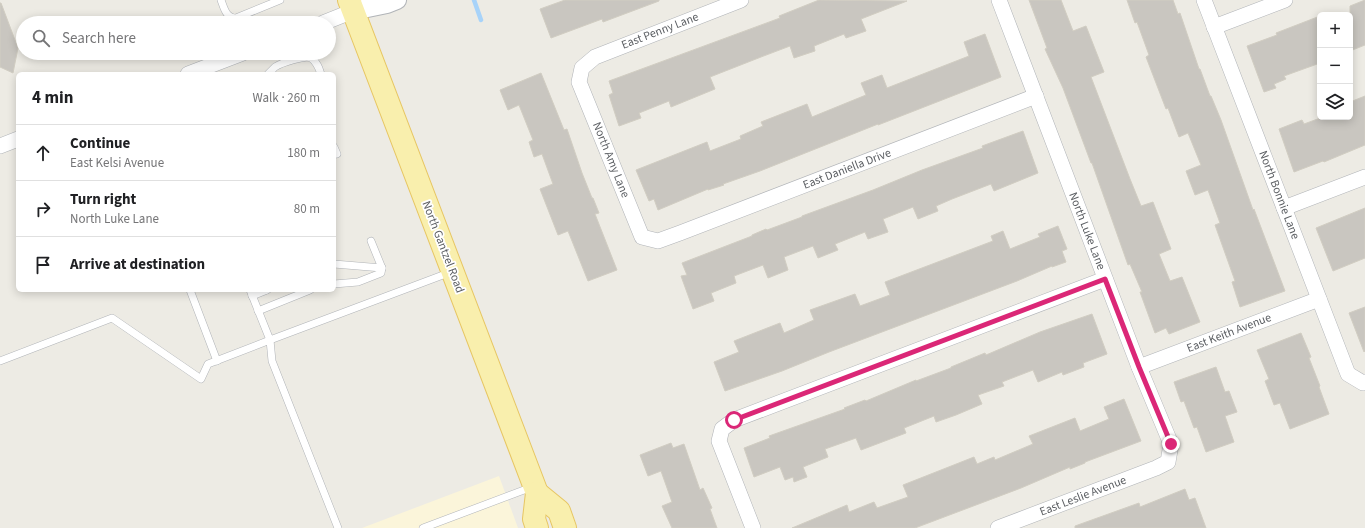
<!DOCTYPE html>
<meta charset="utf-8">
<style>
body{margin:0;font-family:"Source Sans 3",sans-serif;background:#f2f2f2;color:#202124}
.controls{position:absolute;right:12px;top:12px;display:grid;overflow:hidden;border-radius:6px;box-shadow:0 2px 10px #0003}
.controls button{width:36px;height:36px;display:grid;place-items:center;padding:0;border:0;border-bottom:1px solid #e0e0e0;background:#fff;color:#202124;font:20px sans-serif}
.stop{position:absolute;width:12px;height:12px;margin:-9px;border:3px solid #db2777;border-radius:50%;background:#fff}
.stop.end{background:#db2777;border-color:#fff;box-shadow:0 1px 4px #0008}
.list{margin:0;padding:0;list-style:none}
h2{display:flex;justify-content:space-between;align-items:center;height:52px;margin:0;padding:0 16px;font-size:17px}
h2 small{font-size:13px;font-weight:400;color:#757577}
.list li{display:grid;grid-template-columns:26px 1fr auto;gap:12px;align-items:center;box-sizing:border-box;height:56px;padding:0 16px;border-top:1px solid #e0e0e0}
.list b{display:block;font-size:15px;white-space:nowrap}
.list p{margin:0;font-size:13px;white-space:nowrap;color:#757577}
.list em{font-size:13px;font-style:normal;color:#757577}
.icon{flex:none;width:22px;height:22px;fill:none;stroke:currentColor;stroke-width:2;stroke-linecap:round;stroke-linejoin:round}
.map{position:relative;flex:none;width:1365px;height:528px;overflow:hidden}
.search{position:absolute;background:#fff;box-shadow:0 2px 10px #0003;left:16px;top:16px;width:320px;height:44px;display:flex;align-items:center;gap:10px;box-sizing:border-box;padding:0 14px;border-radius:22px;color:#757577;font-size:15px}
.panel{position:absolute;background:#fff;box-shadow:0 2px 10px #0003;left:16px;top:72px;width:320px;height:220px;border-radius:6px}
.map>svg:first-child{display:block}
.commercial{fill:#fbf5da}
.lines{fill:none;stroke-linecap:round;stroke-linejoin:round}
.stream{stroke:#a8d3f9;stroke-width:4.5}
.building{fill:#c9c6c0;stroke:#d1cdc2}
.service-casing{stroke:#b1b4b8;stroke-width:8}
.minor-casing{stroke:#b1b4b8;stroke-width:16}
.tertiary-casing{stroke:#b1b4b8;stroke-width:20}
.primary-casing{stroke:#e7c663;stroke-width:24}
.service{stroke:#fff;stroke-width:7}
.minor{stroke:#fff;stroke-width:15}
.tertiary{stroke:#fff;stroke-width:18}
.primary{stroke:#f9efad;stroke-width:22}
.route{stroke:#db2777;stroke-width:5}
.labels{text-anchor:middle;dominant-baseline:central;stroke-width:3.5;stroke-linejoin:round;paint-order:stroke}
.street-label{font-size:12px;fill:#5c5f63;stroke:#fff}
</style>
<div class="map">
<svg width="1365" height="528" viewBox="0 0 1365 528">
<rect width="100%" height="100%" fill="#edebe4"/>
<polygon class="commercial" points="499,476 518,528 362,528"/>
<g class="lines">
<polyline class="stream" points="474,0 481,20"/>
</g>
<g class="building">
<polygon points="565,0 659,0 659,1 603,22 602,19 551,38 540,9"/>
<polygon points="819,0 907,1 861,19 866,31 846,38 844,34 814,46 815,51 794,58 790,46 761,57 710,77 715,89 671,107 669,101 639,113 641,118 619,126 609,95 613,93 609,81 780,18 779,16"/>
<polygon points="1029,0 1061,0 1073,31 1086,26 1104,72 1091,77 1130,179 1141,206 1153,202 1171,249 1159,254 1170,281 1182,277 1200,322 1169,334 1166,328 1155,333 1140,292 1142,292 1130,264 1128,265 1092,163 1091,163 1063,88 1045,49 1047,48"/>
<polygon points="1127,0 1173,0 1178,14 1180,13 1199,69 1200,69 1210,96 1211,96 1221,120 1253,210 1254,209 1285,291 1240,307 1232,282 1235,281 1215,225 1220,223 1208,190 1195,195 1186,171 1201,165 1188,133 1179,137 1168,108 1166,109 1146,57 1149,55 1137,22 1135,23"/>
<polygon points="1365,0 1365,45 1350,51 1350,6"/>
<polygon points="0,3 1,3 18,48 13,73 0,67"/>
<polygon points="1320,16 1320,63 1284,76 1286,79 1274,84 1276,88 1264,92 1247,46 1277,35 1276,33"/>
<polygon points="985,34 1001,77 878,125 878,124 853,134 760,171 723,184 724,185 708,190 708,189 658,210 654,199 649,201 636,170 707,142 710,151 741,139 740,136 763,126 761,122 807,104 812,117 866,95 861,83 882,75 887,88 969,56 964,42"/>
<polygon points="541,73 564,130 567,129 582,173 592,198 593,198 599,213 595,214 617,270 588,281 568,231 558,235 540,189 553,184 542,154 534,157 529,142 533,140 519,105 508,110 500,90"/>
<polygon points="1365,96 1365,145 1324,162 1323,161 1294,172 1279,129 1302,120 1304,124 1323,117 1350,117 1350,102"/>
<polygon points="1023,131 1038,173 994,191 991,184 952,199 936,206 938,211 918,219 913,207 883,219 888,232 868,239 865,232 835,244 838,250 818,258 813,246 784,257 788,270 768,278 763,265 734,276 736,283 711,293 714,301 693,309 681,276 687,275 682,263 752,236 752,235 766,229 767,230 802,217 802,216 873,190 922,170 983,148 982,146"/>
<polygon points="1365,208 1365,258 1333,271 1316,228"/>
<polygon points="1058,226 1067,249 1062,251 1066,262 1052,267 1052,266 1017,281 829,352 782,371 725,391 714,362 739,352 734,341 780,323 784,333 814,320 810,310 855,294 860,306 890,295 885,282 993,241 991,236 1003,231 1010,249 1040,237 1038,234"/>
<polygon points="1365,307 1365,351 1364,352 1349,313"/>
<polygon points="1092,314 1107,354 1083,363 1084,367 1063,375 1062,372 1038,382 1033,370 1002,382 1004,386 978,395 982,404 956,415 936,422 934,416 904,428 906,433 861,450 856,438 825,449 828,457 803,467 807,477 794,482 793,477 785,480 780,467 754,477 744,448 770,438 769,436 845,409 844,408 865,400 866,401 916,380 916,381 951,368 951,367 985,353 986,355 1040,332"/>
<polygon points="1301,333 1311,357 1309,358 1320,386 1319,387 1329,414 1290,429 1280,403 1274,405 1265,381 1269,379 1257,350"/>
<polygon points="1216,367 1225,392 1229,391 1237,412 1225,416 1234,442 1206,452 1197,427 1194,428 1184,401 1181,402 1174,382"/>
<polygon points="1124,399 1141,441 1085,462 1085,463 1070,469 1070,467 1021,488 915,528 792,528 847,505 849,512 874,502 877,508 908,497 903,485 974,457 977,464 994,457 995,460 1033,444 1029,436 1075,418 1080,431 1109,419 1104,407"/>
<polygon points="671,443 673,448 684,444 700,490 703,488 712,508 710,509 717,528 672,528 662,506 672,502 661,471 648,476 640,455"/>
<polygon points="1185,489 1189,500 1195,498 1206,528 1075,528 1075,526 1139,503 1140,507"/>
</g>
<g class="lines">
<defs>
<g id="service">
<path d="M221 0C224 8 226 18 236 18L280 0"/>
<path d="M268 74C270 72 273 69 275 67 281 63 305 55 311 58 317 62 319 68 321 74"/>
<polyline points="334,147 337,154"/>
<polyline points="334,264 382,268"/>
<polyline points="334,284 358,282 381,273 382,268 371,241"/>
<polyline points="190,290 217,361"/>
<polyline points="250,290 270,340 451,272"/>
<polyline points="252,296 267,290"/>
<polyline points="258,311 310,290"/>
<polyline points="0,361 112,318 201,379 208,364 270,340 272,361 338,528"/>
<polyline points="423,528 532,487"/>
</g>
<g id="minor">
<polyline points="741,0 595,57 582,68 579,82 642,237 658,241 680,233 1036,96"/>
<polyline points="1204,0 1348,374 1363,383 1365,382"/>
<polyline points="323,23 353,11"/>
<polyline points="1214,27 1285,0"/>
<polyline points="188,74 243,53"/>
<polyline points="0,146 18,139"/>
<polyline points="1284,208 1365,177"/>
<polyline points="1139,367 1319,299"/>
<polyline points="753,528 719,441 722,429 734,420 1105,279"/>
<polyline points="998,528 1156,468 1168,462 1171,444 1139,367 999,0"/>
</g>
<polyline id="tertiary" points="353,11 387,4 397,0"/>
<g id="primary">
<polyline points="349,0 537,493 534,519 537,528"/>
<polyline points="537,493 559,511 565,528"/>
</g>
</defs>
<use href="#service" class="service-casing"/>
<use href="#minor" class="minor-casing"/>
<use href="#tertiary" class="tertiary-casing"/>
<use href="#primary" class="primary-casing"/>
<use href="#service" class="service"/>
<use href="#minor" class="minor"/>
<use href="#tertiary" class="tertiary"/>
<use href="#primary" class="primary"/>
</g>
<g class="lines">
<polyline class="route" points="734,420 1105,279 1139,367 1171,444"/>
</g>
<g class="labels">
<g class="street-label">
<text transform="translate(660 31) rotate(-21)">East Penny Lane</text>
<text transform="translate(611 160) rotate(68)">North Amy Lane</text>
<text transform="translate(847 169) rotate(-21)">East Daniella Drive</text>
<text transform="translate(1279 195) rotate(69)">North Bonnie Lane</text>
<text transform="translate(1087 231) rotate(69)">North Luke Lane</text>
<text transform="translate(443 247) rotate(69)">North Gantzel Road</text>
<text transform="translate(1229 333) rotate(-21)">East Keith Avenue</text>
<text transform="translate(1083 496) rotate(-21)">East Leslie Avenue</text>
</g>
</g>
</svg>
<div class="controls">
<button>+</button>
<button>−</button>
<button><svg class="icon" aria-label="layers" viewBox="0 0 24 24"><path d="M12 4l9 5-9 5-9-5zM3 14l9 5 9-5"/></svg></button>
</div>
<div class="stop" style="left:734px;top:420px"></div>
<div class="stop end" style="left:1171px;top:444px"></div>
<div class="search"><svg class="icon" aria-label="search" viewBox="0 0 24 24"><circle cx="10" cy="10" r="6"/><path d="M15 15l6 6"/></svg>Search here</div>
<section class="panel">
<h2>4 min<small>Walk · 260 m</small></h2>
<ul class="list">
<li><svg class="icon" aria-label="ahead" viewBox="0 0 24 24"><path d="M12 20V5M6 11l6-6 6 6"/></svg><div><b>Continue</b><p>East Kelsi Avenue</p></div><em>180 m</em></li>
<li><svg class="icon" aria-label="right" viewBox="0 0 24 24"><path d="M7 20v-9h11M14 6l5 5-5 5"/></svg><div><b>Turn right</b><p>North Luke Lane</p></div><em>80 m</em></li>
<li><svg class="icon" aria-label="arrive" viewBox="0 0 24 24"><path d="M6 21V4h12l-3 4 3 4H6"/></svg><div><b>Arrive at destination</b></div></li>
</ul>
</section>
</div>
